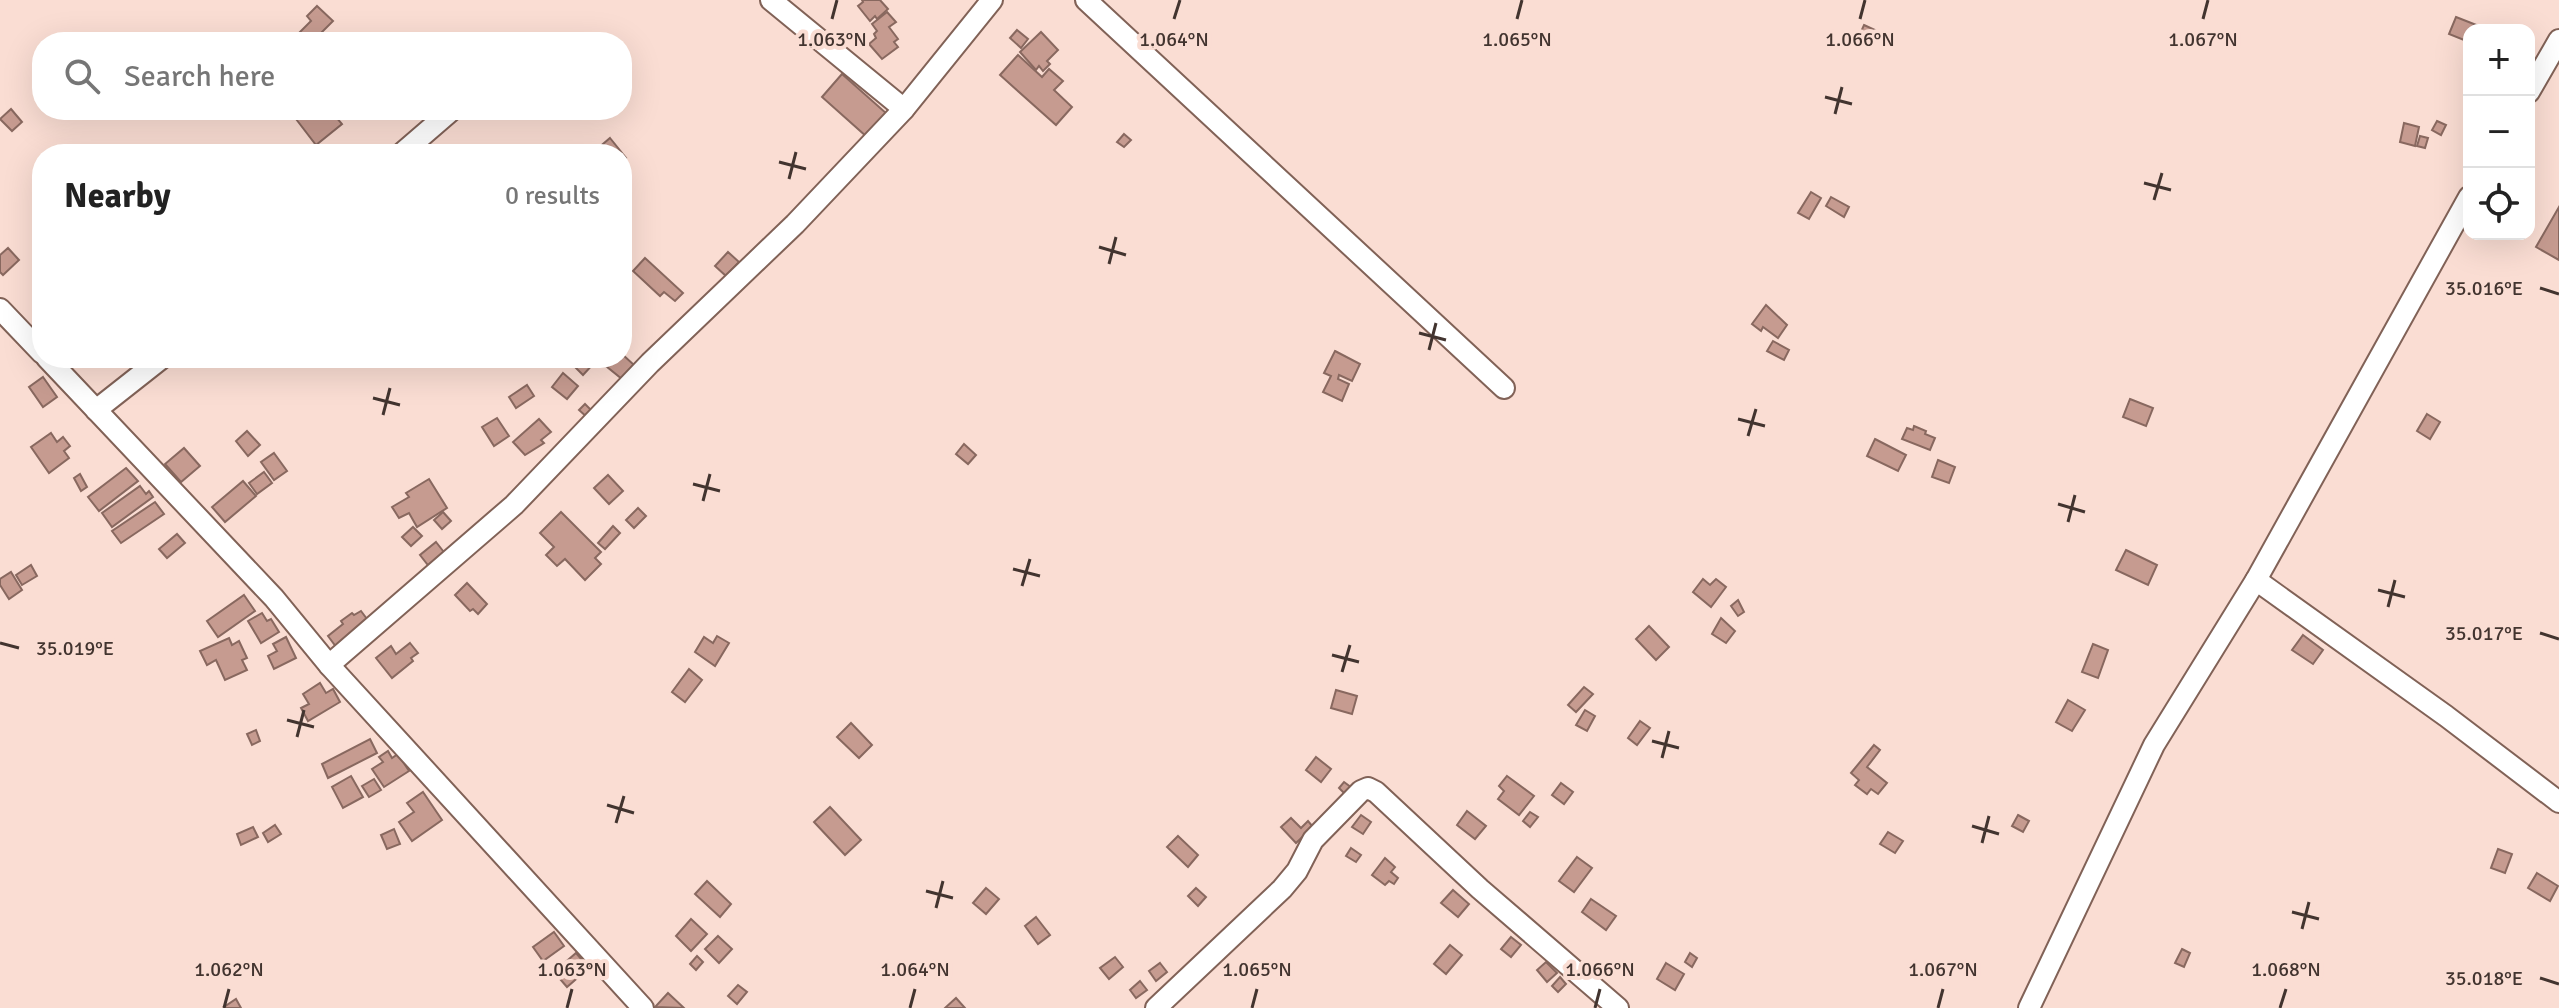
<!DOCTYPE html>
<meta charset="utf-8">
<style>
body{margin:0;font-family:Signika,sans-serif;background:#f2f2f2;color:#222}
.controls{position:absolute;right:24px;top:24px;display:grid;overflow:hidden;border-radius:16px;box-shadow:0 8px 32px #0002}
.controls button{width:72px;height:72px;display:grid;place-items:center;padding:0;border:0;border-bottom:2px solid #e0e0e0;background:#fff;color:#222;font:40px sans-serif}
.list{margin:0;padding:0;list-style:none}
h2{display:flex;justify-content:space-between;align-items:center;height:104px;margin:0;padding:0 32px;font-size:34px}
h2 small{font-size:26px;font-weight:400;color:#767676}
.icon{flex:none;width:44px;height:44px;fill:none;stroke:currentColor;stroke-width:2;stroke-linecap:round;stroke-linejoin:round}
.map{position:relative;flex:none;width:2559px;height:1008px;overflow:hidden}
.search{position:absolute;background:#fff;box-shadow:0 8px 32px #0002;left:32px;top:32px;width:600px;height:88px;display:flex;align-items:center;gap:20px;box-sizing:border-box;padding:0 28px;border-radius:32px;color:#767676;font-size:30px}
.panel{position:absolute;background:#fff;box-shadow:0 8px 32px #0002;left:32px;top:144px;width:600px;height:224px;border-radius:32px}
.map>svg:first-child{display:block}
.building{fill:#c69b90;stroke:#88685f;stroke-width:2}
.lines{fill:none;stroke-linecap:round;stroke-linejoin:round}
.minor-casing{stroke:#816257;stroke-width:24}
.minor{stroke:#fff;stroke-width:20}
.ticks{fill:none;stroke:#42342f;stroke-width:3}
.ticks-label{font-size:20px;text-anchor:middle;fill:#42342f;stroke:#faddd3;stroke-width:8;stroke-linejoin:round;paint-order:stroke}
</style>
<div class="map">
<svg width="2559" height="1008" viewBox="0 0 2559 1008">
<rect width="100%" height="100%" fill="#faddd3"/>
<g class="building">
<polygon points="862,0 880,0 888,9 877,19 875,16 870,21 858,6 863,2"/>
<polygon points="317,6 333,21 312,42 306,42 298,34 311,21 307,16"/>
<polygon points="887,12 896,22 889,27 898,39 894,42 898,47 882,59 869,44 876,38 874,34 877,31 872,24"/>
<polygon points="2456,17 2489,30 2469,30 2469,42 2449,34"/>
<polygon points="1864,25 1875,30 1871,39 1860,34"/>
<polygon points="1017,30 1028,39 1021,48 1010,38"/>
<polygon points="1041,32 1058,50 1047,61 1050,64 1043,71 1039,66 1036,70 1020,52"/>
<polygon points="1018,55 1042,77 1049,69 1063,81 1054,90 1072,107 1056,125 1000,75"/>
<polygon points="842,74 887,114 867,137 822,97"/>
<polygon points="11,109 22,122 12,131 0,119"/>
<polygon points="307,110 313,110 316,114 320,111 325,116 331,111 342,124 316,145 296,119"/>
<polygon points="2437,121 2446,125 2441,135 2432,130"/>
<polygon points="2404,123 2419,127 2415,146 2400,142"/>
<polygon points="1124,134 1131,140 1124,147 1117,142"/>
<polygon points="2420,136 2428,138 2425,148 2417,146"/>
<polygon points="610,138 626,158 622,162 622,154 599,154 596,150"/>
<polygon points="1811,192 1821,198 1809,219 1798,213"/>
<polygon points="1831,197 1849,207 1844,217 1826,206"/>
<polygon points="2559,207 2559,260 2536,247"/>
<polygon points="8,248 19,260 3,275 0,272 0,255"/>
<polygon points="728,252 739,262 726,276 715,266"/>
<polygon points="645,258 683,293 675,301 664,292 660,296 633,271"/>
<polygon points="1766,305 1787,325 1778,338 1763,327 1761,331 1752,324"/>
<polygon points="1773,341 1789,350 1784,360 1767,351"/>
<polygon points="1335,351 1360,364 1352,381 1339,375 1338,379 1349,384 1342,401 1323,392 1331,376 1324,373"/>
<polygon points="622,354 634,365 622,379 596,358 622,358"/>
<polygon points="566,358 591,358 595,362 583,375"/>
<polygon points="563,373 578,386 567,399 552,387"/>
<polygon points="43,377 57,397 43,407 29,387"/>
<polygon points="527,385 534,396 516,408 509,397"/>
<polygon points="2130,399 2153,408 2146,426 2123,417"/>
<polygon points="585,404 593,412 588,418 579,410"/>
<polygon points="2427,414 2440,422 2430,439 2417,431"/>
<polygon points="497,418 509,436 494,446 482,427"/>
<polygon points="539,419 551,432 541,440 544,443 525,455 513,442"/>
<polygon points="1914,426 1926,431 1925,434 1935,438 1930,450 1902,439 1907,428 1913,430"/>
<polygon points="247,431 260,445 248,456 236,441"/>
<polygon points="51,433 57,442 63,437 70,446 64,451 69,458 49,473 31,447"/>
<polygon points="1875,439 1906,455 1898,471 1867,456"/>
<polygon points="964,444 976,455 968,464 956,454"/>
<polygon points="184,448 200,466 181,482 165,464"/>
<polygon points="274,453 287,471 274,480 261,462"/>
<polygon points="1938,460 1955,467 1949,483 1932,477"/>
<polygon points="126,468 138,481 99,511 88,497"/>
<polygon points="264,472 272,483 257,494 249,483"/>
<polygon points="80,474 87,487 81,491 74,478"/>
<polygon points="608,475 623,491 609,504 594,488"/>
<polygon points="429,479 447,508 417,527 409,513 399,518 392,507 409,497 406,493"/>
<polygon points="243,481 256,496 225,522 212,507"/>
<polygon points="140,486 146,494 149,491 153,497 112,527 102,513"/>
<polygon points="155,502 164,514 121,543 112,531"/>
<polygon points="638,508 646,516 634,528 626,520"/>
<polygon points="443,512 451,521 442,529 434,520"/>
<polygon points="561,512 601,552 595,558 601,564 585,580 565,559 557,566 546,555 554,547 540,533"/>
<polygon points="613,526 620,533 605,549 598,543"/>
<polygon points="413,527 422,536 411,546 402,537"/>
<polygon points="177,534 185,543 167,558 159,549"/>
<polygon points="436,542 447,556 431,569 420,555"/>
<polygon points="2126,550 2157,565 2148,585 2116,570"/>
<polygon points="31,565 37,576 22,585 16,575"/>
<polygon points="11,572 22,590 9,599 0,585 0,579"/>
<polygon points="1703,579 1710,585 1716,579 1726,587 1711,607 1693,592"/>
<polygon points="467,583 487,604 478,614 473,609 470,611 455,595"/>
<polygon points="244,595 255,611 218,637 207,621"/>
<polygon points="1738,600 1744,612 1738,616 1731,606"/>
<polygon points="361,611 370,623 337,648 328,636 343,624 341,621 352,613 354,615"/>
<polygon points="262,613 267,621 271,619 279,632 261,643 248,621"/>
<polygon points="1721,618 1735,631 1726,643 1712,634"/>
<polygon points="1649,626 1669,647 1656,660 1636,639"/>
<polygon points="2303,635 2323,650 2313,664 2292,650"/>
<polygon points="717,636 729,643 715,666 695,652 704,637 713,643"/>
<polygon points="286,637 296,658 274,669 268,656 277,651 273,644"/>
<polygon points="229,638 232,645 239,641 247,658 242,660 247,670 225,680 216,660 207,665 200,651"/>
<polygon points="410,643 418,653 411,658 413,661 392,678 376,658 391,646 396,654"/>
<polygon points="2093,644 2108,650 2098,678 2082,672"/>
<polygon points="689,669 702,680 685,702 672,692"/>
<polygon points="320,683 326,693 333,689 340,702 308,721 301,708 309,704 303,694"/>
<polygon points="1584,687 1593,694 1576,712 1568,705"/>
<polygon points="1336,690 1357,696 1352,714 1331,708"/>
<polygon points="2068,700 2085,710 2072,731 2056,722"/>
<polygon points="1585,710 1595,716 1587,731 1576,725"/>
<polygon points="1640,721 1650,728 1637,745 1628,738"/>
<polygon points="851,723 872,745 859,758 837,737"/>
<polygon points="256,730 260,741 252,745 247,734"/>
<polygon points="370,739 377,753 328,778 322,764"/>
<polygon points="1874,745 1880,750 1867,767 1887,783 1878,794 1871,789 1867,794 1855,785 1859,780 1851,773"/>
<polygon points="388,751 392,758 398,754 409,771 384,787 372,769 383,762 379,757"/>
<polygon points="1316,757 1331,769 1321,782 1306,770"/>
<polygon points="351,776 363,797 343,808 332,787"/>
<polygon points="1507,776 1534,796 1519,815 1498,799 1504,791 1499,786"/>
<polygon points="374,779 381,790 369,797 362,786"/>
<polygon points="1344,782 1352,788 1346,795 1339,788"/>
<polygon points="1561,783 1573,792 1564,804 1552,795"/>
<polygon points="423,792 442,820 412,841 399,822 414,812 407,803"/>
<polygon points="830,807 861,840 845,855 814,822"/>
<polygon points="1467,811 1486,826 1475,839 1457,825"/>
<polygon points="1530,812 1538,817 1530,827 1523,821"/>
<polygon points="1361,815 1371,822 1363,834 1352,827"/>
<polygon points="2018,815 2029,821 2023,832 2012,826"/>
<polygon points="1291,818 1301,828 1308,821 1313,827 1296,843 1281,827"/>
<polygon points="275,825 281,834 268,842 263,833"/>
<polygon points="253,827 258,837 241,845 237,834"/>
<polygon points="394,829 400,844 387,849 381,835"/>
<polygon points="1888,832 1903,841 1895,853 1880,844"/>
<polygon points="1178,836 1198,855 1188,867 1167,847"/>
<polygon points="1351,848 1361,855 1356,862 1346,856"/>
<polygon points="2498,849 2512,854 2505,873 2491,868"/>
<polygon points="1577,857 1592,868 1574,892 1559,881"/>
<polygon points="1385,858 1395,867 1391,872 1398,878 1394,884 1389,881 1385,885 1372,875"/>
<polygon points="2537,873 2558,886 2550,901 2528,888"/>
<polygon points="707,881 731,904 720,917 695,894"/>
<polygon points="986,888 999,899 986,914 973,903"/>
<polygon points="1196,888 1206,897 1198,906 1188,896"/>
<polygon points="1453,890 1469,904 1458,917 1441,903"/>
<polygon points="1591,899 1616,916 1606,930 1582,912"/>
<polygon points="1036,917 1050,935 1038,944 1025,926"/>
<polygon points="691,919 707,934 691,951 676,936"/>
<polygon points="554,932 564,946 543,961 533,947"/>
<polygon points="718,936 732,949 719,963 705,949"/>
<polygon points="1511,937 1521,945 1511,957 1501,949"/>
<polygon points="1450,945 1462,955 1446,974 1434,964"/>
<polygon points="2182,949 2190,953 2184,967 2175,963"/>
<polygon points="576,953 589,968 567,987 554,972"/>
<polygon points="1690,953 1697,958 1692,967 1685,962"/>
<polygon points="697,956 703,962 696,970 690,964"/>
<polygon points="1115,957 1123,967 1109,979 1100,968"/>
<polygon points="1546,962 1557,973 1547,982 1537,970"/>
<polygon points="1160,963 1167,972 1156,981 1149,971"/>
<polygon points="1666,963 1684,974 1675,990 1657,979"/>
<polygon points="1560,977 1566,984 1558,992 1552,986"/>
<polygon points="1140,981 1147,990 1136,998 1130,990"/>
<polygon points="738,985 747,992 737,1004 728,996"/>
<polygon points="668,993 684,1008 655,1007"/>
<polygon points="956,998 965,1008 945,1008"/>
<polygon points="236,999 241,1008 225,1008 224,1007"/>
</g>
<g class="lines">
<defs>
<g id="minor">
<polyline points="771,0 904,109"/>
<polyline points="1086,0 1504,388"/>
<polyline points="2529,92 2559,40"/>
<polyline points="401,154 452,110"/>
<polyline points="0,309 42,353"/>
<polyline points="47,358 274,598 329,665 643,1008"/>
<polyline points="96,410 162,358"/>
<polyline points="2256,580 2446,716 2559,802"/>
<polyline points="329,665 514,505 650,363 795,224 904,109 992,0"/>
<polyline points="1156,1008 1282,889 1297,871 1313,840 1361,791 1368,788 1376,792 1480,889 1618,1008"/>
<polyline points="2029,1008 2154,745 2256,580 2469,197"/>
</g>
</defs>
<use href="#minor" class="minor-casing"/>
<use href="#minor" class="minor"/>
</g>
<path class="ticks" d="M832 19 837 0M1174 19 1180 0M1517 19 1522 0M1860 19 1865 0M2203 19 2208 0M1825 97 1852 104M1835 114 1842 87M779 162 806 169M789 179 796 152M2144 183 2171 190M2154 200 2162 173M1099 247 1126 255M1109 264 1116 237M2540 288 2559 294M1419 333 1446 340M1429 350 1436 323M373 398 400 405M383 415 390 388M1738 419 1765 426M1748 436 1756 409M693 484 720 491M703 501 710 474M2058 504 2085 512M2068 522 2075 495M1013 569 1040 576M1022 586 1030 559M2378 590 2405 597M2388 607 2395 580M2540 633 2559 639M0 643 19 648M1332 655 1359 662M1342 672 1350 645M287 720 314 727M297 737 304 710M1652 741 1679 748M1662 758 1669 731M607 805 634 813M616 823 624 796M1972 826 1999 834M1982 843 1989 816M926 891 953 898M936 908 943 881M2292 912 2319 919M2302 929 2309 902M2540 978 2559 984M224 1008 229 989M567 1008 572 989M910 1008 915 989M1252 1008 1257 989M1595 1008 1600 989M1938 1008 1943 989M2280 1008 2286 989"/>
<g class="ticks-label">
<text x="832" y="46">1.063°N</text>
<text x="1174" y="46">1.064°N</text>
<text x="1517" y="46">1.065°N</text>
<text x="1860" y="46">1.066°N</text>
<text x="2203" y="46">1.067°N</text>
<text x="2484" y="295">35.016°E</text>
<text x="2484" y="640">35.017°E</text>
<text x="75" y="655">35.019°E</text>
<text x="229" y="976">1.062°N</text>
<text x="572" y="976">1.063°N</text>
<text x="915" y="976">1.064°N</text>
<text x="1257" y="976">1.065°N</text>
<text x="1600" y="976">1.066°N</text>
<text x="1943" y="976">1.067°N</text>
<text x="2286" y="976">1.068°N</text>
<text x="2484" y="985">35.018°E</text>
</g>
</svg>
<div class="controls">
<button>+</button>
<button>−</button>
<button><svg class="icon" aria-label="locate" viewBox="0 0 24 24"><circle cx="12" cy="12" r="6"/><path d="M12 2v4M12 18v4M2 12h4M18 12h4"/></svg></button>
</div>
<div class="search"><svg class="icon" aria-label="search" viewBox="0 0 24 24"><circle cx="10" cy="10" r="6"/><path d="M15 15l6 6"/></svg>Search here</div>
<section class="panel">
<h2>Nearby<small>0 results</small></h2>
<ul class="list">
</ul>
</section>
</div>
